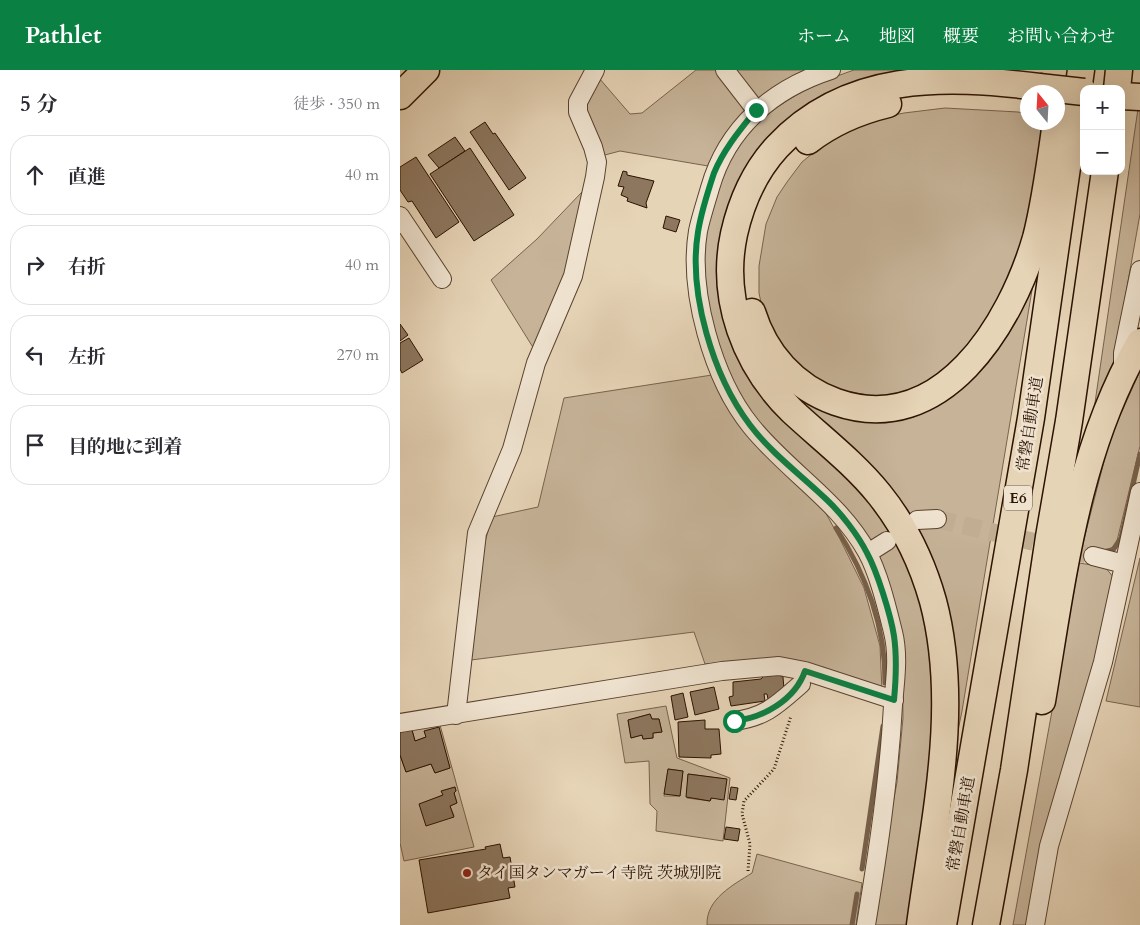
<!DOCTYPE html>
<html lang="ja">
<meta charset="utf-8">
<style>
body{margin:0;font-family:Cardo,"Noto Serif JP",serif;background:#f7f7f7;color:#2b2b33}
.controls{position:absolute;right:15px;top:15px;display:grid;overflow:hidden;border-radius:10px;box-shadow:0 5px 20px #0002}
.controls button{width:45px;height:45px;display:grid;place-items:center;padding:0;border:0;border-bottom:1px solid #e1e1e2;background:#fff;color:#2b2b33;font:25px sans-serif}
.compass{position:absolute;left:620px;top:15px;width:45px;height:45px;border-radius:50%;background:#fff;box-shadow:0 5px 20px #0002;rotate:342deg}
.stop{position:absolute;width:15px;height:15px;margin:-11px;border:4px solid #0b8043;border-radius:50%;background:#fff}
.stop.end{background:#0b8043;border-color:#fff;box-shadow:0 1px 5px #0008}
.list{margin:0;padding:0;list-style:none}
h2{display:flex;justify-content:space-between;align-items:center;height:65px;margin:0;padding:0 20px;font-size:21px}
h2 small{font-size:16px;font-weight:400;color:#7c7c81}
.list li{display:grid;grid-template-columns:32px 1fr auto;gap:15px;align-items:center;box-sizing:border-box;height:80px;margin:0 10px 10px;padding:0 10px;border:1px solid #e1e1e2;border-radius:20px}
.list b{display:block;font-size:19px;white-space:nowrap}
.list em{font-size:16px;font-style:normal;color:#7c7c81}
.icon{flex:none;width:28px;height:28px;fill:none;stroke:currentColor;stroke-width:2;stroke-linecap:round;stroke-linejoin:round}
.map{position:relative;flex:none;width:740px;height:855px;overflow:hidden}
header{display:flex;align-items:center;gap:30px;box-sizing:border-box;height:70px;padding:0 25px;background:#0b8043;color:#fff}
header strong{font-size:24px}
nav{display:flex;gap:28px;margin-inline-start:auto;font-size:18px}
main{display:flex}
aside{flex:1;background:#fff}
.map>svg:first-child{display:block}
.green{fill:#c6b398;stroke:#79624c;fill-rule:evenodd}
.lines{fill:none;stroke-linecap:round;stroke-linejoin:round}
.stream{stroke:#765f49;stroke-width:5}
.building{fill:#8d775f;stroke:#2c1200}
.minor-tunnel{stroke:#c1ad92;stroke-width:18;stroke-dasharray:18 9;stroke-linecap:butt}
.minor-casing{stroke:#5a422e;stroke-width:20}
.highway-casing{stroke:#2c1200;stroke-width:29}
.path{stroke:#2c1200;stroke-width:3;stroke-dasharray:1 2.5;stroke-linecap:butt}
.minor{stroke:#efe3d0;stroke-width:18}
.highway{stroke:#e6d4b7;stroke-width:26}
.highway-bridge-casing{stroke:#2c1200;stroke-width:29;stroke-linecap:butt}
.highway-bridge{stroke:#e6d4b7;stroke-width:26}
.route{stroke:#0b8043;stroke-width:6}
.poi-dot{fill:#8f2418;stroke:#efe3d0;stroke-width:2}
.labels{text-anchor:middle;dominant-baseline:central;stroke-width:5;stroke-linejoin:round;paint-order:stroke}
.shield{fill:#efe3d0;stroke:#66513e;stroke-width:1}
.shield-label{font-size:15px;font-weight:bold;fill:#2c1200}
.street-label{font-size:16px;fill:#2c1200;stroke:#efe3d0}
.poi-label{font-size:16px;fill:#2c1200;stroke:#efe3d0;text-anchor:start}
</style>
<header>
<strong>Pathlet</strong>
<nav><a>ホーム</a><a>地図</a><a>概要</a><a>お問い合わせ</a></nav>
</header>
<main>
<aside>
<h2>5 分<small>徒歩 · 350 m</small></h2>
<ul class="list">
<li><svg class="icon" aria-label="ahead" viewBox="0 0 24 24"><path d="M12 20V5M6 11l6-6 6 6"/></svg><div><b>直進</b></div><em>40 m</em></li>
<li><svg class="icon" aria-label="right" viewBox="0 0 24 24"><path d="M7 20v-9h11M14 6l5 5-5 5"/></svg><div><b>右折</b></div><em>40 m</em></li>
<li><svg class="icon" aria-label="left" viewBox="0 0 24 24"><path d="M17 20v-9H6M10 6l-5 5 5 5"/></svg><div><b>左折</b></div><em>270 m</em></li>
<li><svg class="icon" aria-label="arrive" viewBox="0 0 24 24"><path d="M6 21V4h12l-3 4 3 4H6"/></svg><div><b>目的地に到着</b></div></li>
</ul>
</aside>
<div class="map">
<svg width="740" height="855" viewBox="0 0 740 855">
<rect width="100%" height="100%" fill="#e6d4b7"/>
<filter id="stains"><feTurbulence type="fractalNoise" baseFrequency=".004" numOctaves="4"/><feColorMatrix values="0 0 0 0 .2 0 0 0 0 .09 0 0 0 0 .02 0 0 0 .5 -.17"/></filter>
<radialGradient id="worn" r=".72"><stop offset=".6" stop-color="#630" stop-opacity="0"/><stop offset="1" stop-color="#630" stop-opacity=".3"/></radialGradient>
<g class="green">
<polygon points="296,0 318,0 346,39 344,44 325,66 308,96 220,81 201,86 182,37 199,8 230,44 242,43"/>
<polygon points="329,0 408,0 355,30"/>
<path d="M454 0H520L393 46 319 211 443 400 492 461 474 470 466 468C456 454 446 438 434 426 402 393 360 365 337 324 316 287 298 210 305 167 308 148 314 129 321 112 324 102 327 89 333 81 363 39 407 16 454 0Z"/>
<polygon points="740,25 740,144 710,313 691,360"/>
<polygon points="545,38 618,42 627,44 628,52 647,53 631,137 619,182 589,252 540,306 499,325 479,327 434,319 408,306 387,286 363,242 359,223 359,196 366,154 377,127 387,112 402,92 424,74 444,61 475,49 504,43"/>
<polygon points="182,122 167,205 134,279 91,210 137,169"/>
<polygon points="633,214 562,641 555,675 537,508 402,335 412,331 515,341"/>
<path d="M740 301V376L716 475C705 483 695 480 682 477L710 368Z"/>
<polygon points="312,305 322,329 337,352 423,438 440,469 464,518 480,576 482,621 380,588 305,594 294,562 71,590 81,486 92,447 138,437 164,328"/>
<polygon points="497,471 526,538 534,624 529,696 508,855 471,855 497,712 503,648 502,563 477,490 479,481"/>
<polygon points="740,488 740,637 706,631"/>
<polygon points="679,493 705,497 714,508 713,521 626,855 613,855"/>
<path d="M266 636 277 688 330 708 323 771 256 761 257 741 250 734 249 691 225 693 217 644ZM250 644 252 649H259L262 662 253 663V668L243 669 242 665 231 668 228 650ZM268 699 283 701 280 726H264ZM288 704 326 709 310 731 287 728Z"/>
<path d="M40 655 74 777 4 791 0 773V685L6 702 31 694 35 703 50 698 38 658 26 667 15 671 12 660 0 662V660ZM55 717 56 721 54 723 57 733 50 736 54 746 26 732 43 725 42 721Z"/>
<path d="M357 784 462 813 456 855H307C306 829 333 815 352 803Z"/>
</g>
<g class="lines">
<g class="stream">
<path d="M436 458C466 504 486 558 485 613"/>
<polyline points="703,482 713,480 721,468 740,384"/>
<polyline points="462,799 483,656"/>
<polyline points="452,855 457,824"/>
</g>
</g>
<g class="building">
<polygon points="85,52 93,64 95,63 126,108 109,120 70,62"/>
<polygon points="55,67 65,81 39,98 28,85"/>
<polygon points="70,78 114,145 74,171 30,104"/>
<polygon points="16,87 59,152 36,168 12,131 8,132 0,120 0,97"/>
<polygon points="223,101 227,102 227,105 254,111 246,133 247,138 227,131 228,128 221,125 224,117 218,116"/>
<polygon points="266,146 280,150 276,162 263,158"/>
<polygon points="0,254 8,265 0,271"/>
<polygon points="9,268 23,290 2,303 0,299 0,273"/>
<polygon points="365,605 379,605 383,607 384,619 375,628 368,629 367,624 364,624 365,631 331,636 329,627 333,626 333,612 361,609"/>
<polygon points="314,617 319,639 295,645 290,622"/>
<polygon points="283,623 288,647 275,650 271,626"/>
<polygon points="250,644 252,649 259,649 262,662 253,663 253,668 243,669 242,665 231,668 228,650"/>
<polygon points="305,650 305,659 319,659 321,684 311,685 311,688 279,687 278,652"/>
<polygon points="39,657 50,698 35,703 31,694 6,702 0,685 0,662 12,660 15,671 26,667 24,661"/>
<polygon points="268,699 283,701 280,726 264,724"/>
<polygon points="288,704 327,709 324,730 311,728 310,731 286,727"/>
<polygon points="55,717 56,721 54,723 57,733 50,736 54,747 26,756 19,734 43,725 41,721"/>
<polygon points="331,717 338,718 336,730 329,729"/>
<polygon points="326,757 340,759 338,771 324,769"/>
<polygon points="100,774 103,788 110,787 115,817 108,818 110,828 28,843 19,790 86,779 85,777"/>
</g>
<g class="lines">
<polyline class="minor-tunnel" points="537,449 693,486"/>
<defs>
<g id="minor">
<polyline points="325,0 356,40"/>
<path d="M431 0C372 19 327 58 310 118 306 132 301 147 298 161 288 221 313 309 351 356 387 401 439 431 467 482 479 504 487 538 493 562 499 586 495 611 493 635 489 709 478 782 466 855"/>
<polyline points="0,146 42,209"/>
<polyline points="723,293 723,283 740,200"/>
<polyline points="517,450 537,449"/>
<polyline points="468,483 487,471"/>
<polyline points="693,486 724,494"/>
<polyline points="56,645 77,463 112,379 136,293 173,206 195,107 197,92 193,77 178,42 178,32 195,0"/>
<path d="M334 651C366 647 378 634 401 614"/>
<polyline points="0,653 322,601 379,596 405,601 494,630"/>
<polyline points="635,855 649,776 703,592 740,422"/>
</g>
<g id="highway">
<polyline points="717,19 719,0"/>
<polyline points="0,26 26,0"/>
<polyline points="721,26 740,27"/>
<path d="M408 71C431 53 459 41 488 34"/>
<path d="M352 242C365 284 394 317 436 332 542 369 611 254 636 168 645 134 651 88 656 52"/>
<path d="M642 631C663 507 676 383 740 272"/>
<path d="M520 855C534 749 561 636 533 531 522 492 504 455 479 424 454 393 421 368 392 341 345 295 320 229 334 164 341 133 355 101 377 77 447 2 544 5 639 17"/>
<polyline points="543,855 631,348 681,0"/>
<polyline points="586,855 614,700 649,467 669,351 705,101"/>
</g>
</defs>
<use href="#minor" class="minor-casing"/>
<use href="#highway" class="highway-casing"/>
<polyline class="path" points="348,801 350,774 342,744 344,731 374,699 391,646"/>
<use href="#minor" class="minor"/>
<use href="#highway" class="highway"/>
<defs>
<polyline id="highway-bridge" points="639,17 684,22"/>
</defs>
<use href="#highway-bridge" class="highway-bridge-casing"/>
<use href="#highway-bridge" class="highway-bridge"/>
</g>
<g class="lines">
<path class="route" d="M334 651C363 648 395 630 405 601L494 630C496 609 497 587 494 566 491 546 477 501 467 483 458 465 441 443 426 429 401 405 371 383 350 355 313 306 288 223 298 162 301 143 308 121 314 103 324 79 340 60 356 40"/>
</g>
<circle class="poi-dot" cx="67" cy="803" r="5"/>
<g class="labels">
<rect class="shield" x="604" y="415.5" width="28" height="25" rx="4"/>
<g class="shield-label">
<text x="618" y="428">E6</text>
</g>
<g class="street-label">
<text transform="translate(630 354) rotate(-81)">常磐自動車道</text>
<text transform="translate(561 754) rotate(-80)">常磐自動車道</text>
</g>
<g class="poi-label">
<text x="77" y="803">タイ国タンマガーイ寺院 茨城別院</text>
</g>
</g>
<rect width="100%" height="100%" filter="url(#stains)"/>
<rect width="100%" height="100%" fill="url(#worn)"/>
</svg>
<div class="controls">
<button>+</button>
<button>−</button>
</div>
<svg class="compass" viewBox="-18 -18 36 36"><path d="M0-13l5 13h-10z" fill="#e53935"/><path d="M0 13l5-13h-10z" fill="#7c7c81"/></svg>
<div class="stop" style="left:334px;top:651px"></div>
<div class="stop end" style="left:356px;top:40px"></div>
</div>
</main>
